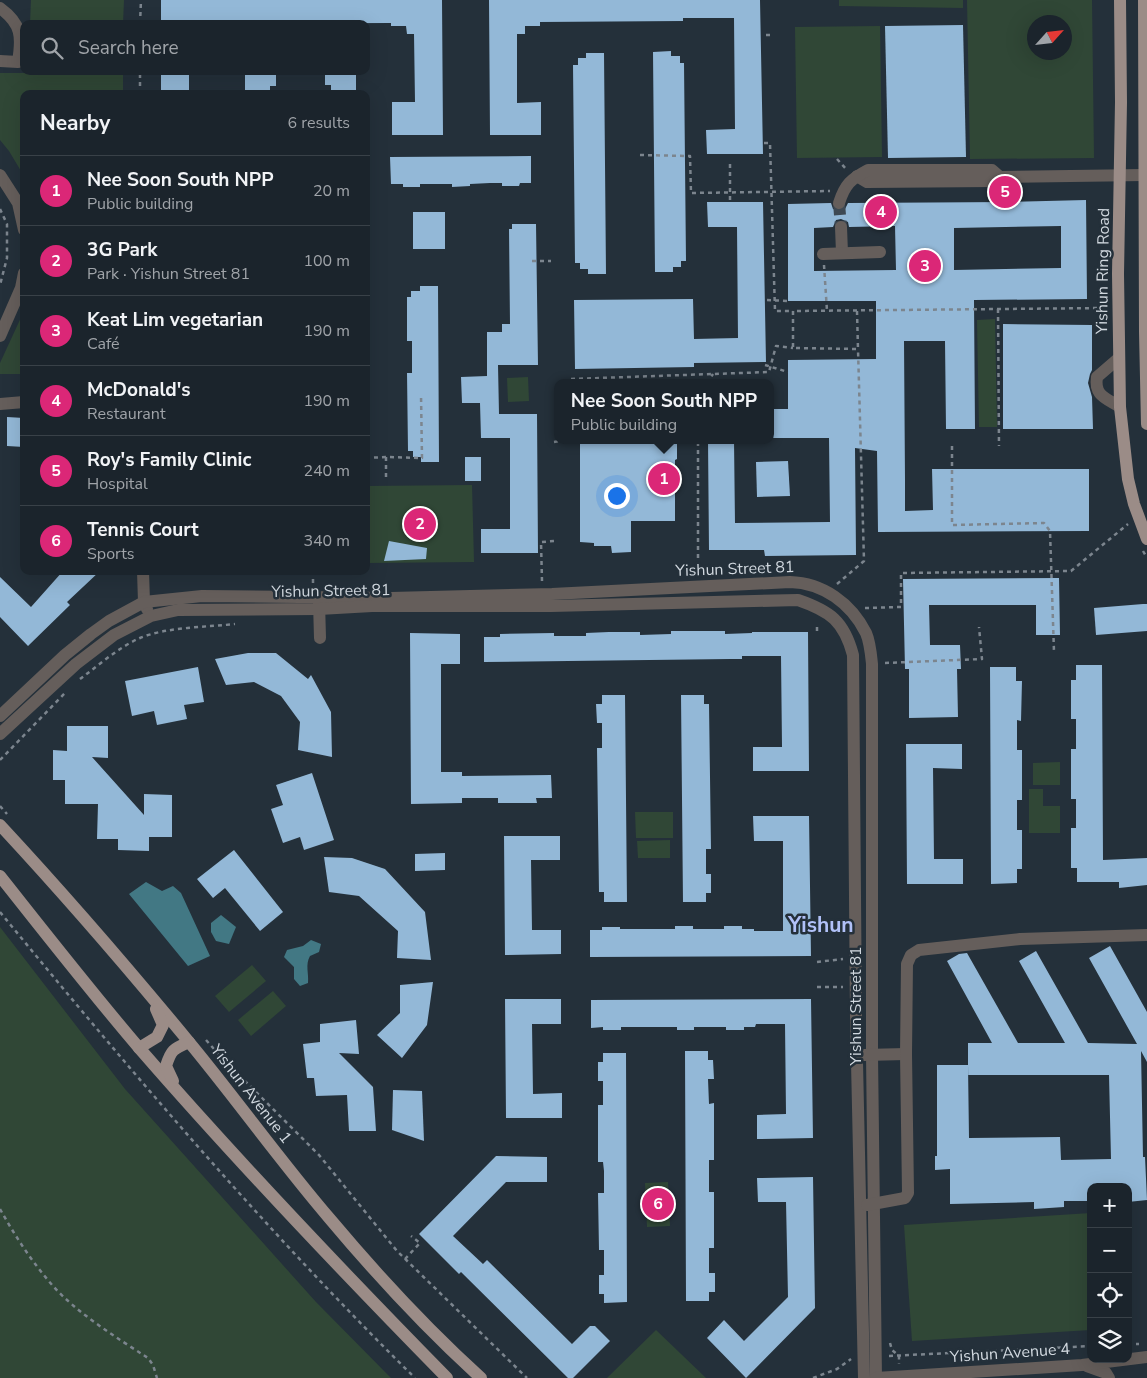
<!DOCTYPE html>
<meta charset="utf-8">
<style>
body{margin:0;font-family:"Nunito Sans",sans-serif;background:#242c34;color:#f1f3f6}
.controls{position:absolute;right:15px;bottom:15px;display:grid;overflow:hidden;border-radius:10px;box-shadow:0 5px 20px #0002}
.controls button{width:45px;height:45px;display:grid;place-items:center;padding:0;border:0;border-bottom:1px solid #394148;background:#1b242c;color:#f1f3f6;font:25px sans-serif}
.compass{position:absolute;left:1027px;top:15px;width:45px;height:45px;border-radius:50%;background:#1b242c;box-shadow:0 5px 20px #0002;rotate:63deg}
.you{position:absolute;left:616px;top:495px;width:18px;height:18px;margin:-12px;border:4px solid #fff;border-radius:50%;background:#1a73e8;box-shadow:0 0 0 8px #1a73e833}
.badge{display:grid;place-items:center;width:32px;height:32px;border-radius:50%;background:#db2777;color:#fff;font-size:16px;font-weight:700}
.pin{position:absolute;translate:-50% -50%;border:2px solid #fff;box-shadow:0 1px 5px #0006}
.popup{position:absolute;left:554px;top:379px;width:220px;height:65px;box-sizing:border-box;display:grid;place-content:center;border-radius:10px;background:#1b242c;filter:drop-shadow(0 1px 4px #0005);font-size:16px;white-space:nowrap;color:#a0a4a9}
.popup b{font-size:19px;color:#f1f3f6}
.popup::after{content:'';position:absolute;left:50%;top:100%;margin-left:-10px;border:10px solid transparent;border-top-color:#1b242c}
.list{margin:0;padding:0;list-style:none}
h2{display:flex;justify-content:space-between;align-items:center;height:65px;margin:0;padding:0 20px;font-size:21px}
h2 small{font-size:16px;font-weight:400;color:#a0a4a9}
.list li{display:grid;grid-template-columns:32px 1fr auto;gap:15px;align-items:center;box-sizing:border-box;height:70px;padding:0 20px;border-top:1px solid #394148}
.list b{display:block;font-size:19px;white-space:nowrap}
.list p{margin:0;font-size:16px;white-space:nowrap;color:#a0a4a9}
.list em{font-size:16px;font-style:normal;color:#a0a4a9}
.icon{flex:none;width:28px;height:28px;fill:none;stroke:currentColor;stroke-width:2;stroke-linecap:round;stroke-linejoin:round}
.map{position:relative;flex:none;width:1147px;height:1378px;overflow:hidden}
.search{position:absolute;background:#1b242c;box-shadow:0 5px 20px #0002;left:20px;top:20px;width:350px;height:55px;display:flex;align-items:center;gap:12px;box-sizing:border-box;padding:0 18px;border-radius:10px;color:#a0a4a9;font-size:19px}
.panel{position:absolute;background:#1b242c;box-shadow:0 5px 20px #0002;left:20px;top:90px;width:350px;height:485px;border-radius:10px}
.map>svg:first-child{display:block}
.green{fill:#304736;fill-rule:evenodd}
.water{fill:#427884}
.building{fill:#93b8d7;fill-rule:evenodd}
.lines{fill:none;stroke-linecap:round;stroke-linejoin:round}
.minor-tunnel{stroke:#3e4953;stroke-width:12;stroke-dasharray:12 6;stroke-linecap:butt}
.path{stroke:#7c858e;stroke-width:2.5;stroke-dasharray:4 4;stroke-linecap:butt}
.minor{stroke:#655e5b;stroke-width:12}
.major{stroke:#9b8c87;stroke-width:12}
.labels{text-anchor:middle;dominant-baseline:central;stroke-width:5;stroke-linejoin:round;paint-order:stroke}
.street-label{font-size:16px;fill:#d1d8df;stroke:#24303a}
.district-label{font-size:21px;font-weight:bold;fill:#b1c1f8;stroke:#24303a}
</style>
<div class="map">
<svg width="1147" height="1378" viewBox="0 0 1147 1378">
<rect width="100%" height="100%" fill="#24303a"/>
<g class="green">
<polygon points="31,0 124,0 123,24 30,24"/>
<polygon points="839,0 963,0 963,8 839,6"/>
<path d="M967 0H1092L1094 158 970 159ZM1034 22H1064V52H1034Z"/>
<polygon points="880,26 882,157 797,158 795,27"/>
<polygon points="29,71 123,71 123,94 24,94 24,176 9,151 0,140 0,73 28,73"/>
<polygon points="24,311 24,374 0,374 0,363"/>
<polygon points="995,319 997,427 979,427 977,320"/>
<polygon points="528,377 529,401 508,402 507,378"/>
<polygon points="472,485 474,562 366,563 366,486"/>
<polygon points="1060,762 1060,785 1033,785 1033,763"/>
<polygon points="1029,789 1043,789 1043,806 1060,806 1060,833 1029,833"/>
<polygon points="635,812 673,812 673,838 636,838"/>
<polygon points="670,840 670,858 638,858 637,841"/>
<polygon points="0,927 125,1089 316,1302 391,1378 0,1378"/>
<polygon points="252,965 266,981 229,1012 215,996"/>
<polygon points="273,991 286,1006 251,1036 238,1020"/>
<polygon points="668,1182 670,1226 647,1227 645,1183"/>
<polygon points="1091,1213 1091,1330 912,1341 904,1225"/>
<polygon points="656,1330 706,1378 607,1378"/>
</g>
<g class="water">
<polygon points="146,882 162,891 173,886 181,893 210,956 188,966 129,894"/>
<polygon points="221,915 236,927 229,944 216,941 211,932 211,923"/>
<path d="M311 940 321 944 319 952 310 956C305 965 309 973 308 983L300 986 294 979V967L284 957 287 950 303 946Z"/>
</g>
<g class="building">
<polygon points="161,0 442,0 443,135 392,135 392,102 415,102 414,34 407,34 406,26 391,26 391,23 161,24"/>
<polygon points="489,0 760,0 763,154 707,154 706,130 735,129 734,18 683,18 683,21 540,22 540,26 525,26 525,34 517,34 517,103 541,102 541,135 490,135"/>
<polygon points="963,25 966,157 888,158 885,26"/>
<polygon points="671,51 671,56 680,56 680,63 684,63 686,261 681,261 681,267 673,267 673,272 655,272 653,52"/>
<polygon points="586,53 604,53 606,274 588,274 588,269 580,269 580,263 575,263 573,65 578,65 578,58 586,58"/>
<polygon points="161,71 189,71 189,94 161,93"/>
<polygon points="245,71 276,71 276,86 270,86 270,94 245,94"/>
<polygon points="325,71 356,71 356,94 331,94 331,85 325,85"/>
<polygon points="531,156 531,183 520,183 519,186 502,186 502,183 490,183 470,184 470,186 452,187 452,184 420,184 420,187 403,187 403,184 391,184 390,157"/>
<path d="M1086 200 1087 299 974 300 975 429H946L945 341H904L905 480V511L933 510 932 469H1089V531L878 532 877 451 855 448 856 555 765 556 764 550H709L708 440H734L735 523 830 522 829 438H770V409H788V360L876 359V301H788V204L831 203 833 209 840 211 845 209 848 203 1009 202ZM841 219 848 222 849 227 895 226 896 270 814 271V228L833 227 836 220ZM1061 226V268L954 270V228Z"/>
<polygon points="707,202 763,202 766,362 694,363 694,367 575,369 574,300 693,299 694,339 738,338 737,227 708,227"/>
<rect x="413" y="212" width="32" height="37"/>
<polygon points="512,224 536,224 538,365 498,365 499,414 537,414 538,553 481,553 481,529 510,529 510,438 481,438 480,403 462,403 461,377 487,376 487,332 502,332 502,324 510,324 509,229 512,229"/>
<polygon points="420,286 438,286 439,462 421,462 421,457 413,457 413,451 408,451 407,373 412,373 412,341 407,341 407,297 411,297 411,291 420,291"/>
<polygon points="1003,324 1092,325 1092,370 1090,374 1088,383 1092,397 1093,429 1003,429"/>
<polygon points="7,417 24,418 24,447 7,446"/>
<polygon points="580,440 677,440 677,459 675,460 675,521 631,521 631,552 612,553 611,546 594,546 594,543 580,542"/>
<rect x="465" y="457" width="16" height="24"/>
<polygon points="788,461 790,496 757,497 756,462"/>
<polygon points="389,541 427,548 426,559 384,561"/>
<polygon points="63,571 100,571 67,602 70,605 28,646 0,617 0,577 31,607"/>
<polygon points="1059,578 1060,635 1036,635 1036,605 929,605 930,645 960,645 961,669 957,669 958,717 909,718 909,669 905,669 903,579"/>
<polygon points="1143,604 1147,604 1147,631 1096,635 1094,608"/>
<polygon points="671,631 725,631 725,634 752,633 752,632 808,632 809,771 753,771 753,747 782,747 781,656 742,656 742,659 730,659 484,662 484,637 500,637 500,634 554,633 554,636 586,636 586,633 609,632 640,632 640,635 671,634"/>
<polygon points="410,633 460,634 460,664 441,664 441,772 462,772 462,776 551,775 552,798 536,798 537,803 498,803 498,798 462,798 462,803 411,804"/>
<polygon points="248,653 276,653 308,679 311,675 331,712 332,757 298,750 300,722 281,696 254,682 226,685 215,659"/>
<polygon points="1076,665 1102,665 1103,860 1147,858 1147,885 1119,888 1119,882 1077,882 1077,868 1071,868 1071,828 1076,828 1076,799 1071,799 1071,749 1076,749 1076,719 1071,719 1071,680 1076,680"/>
<polygon points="198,667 204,702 184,705 187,719 157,725 154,711 132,716 125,681"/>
<polygon points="990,667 1016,667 1016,681 1022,681 1021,721 1017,720 1017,750 1022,750 1022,800 1017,800 1017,830 1022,830 1022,869 1017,869 1017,883 991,884"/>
<polygon points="602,695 625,695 627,902 604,902 604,892 599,892 597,748 602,748 602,723 597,723 596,704 602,704"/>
<polygon points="681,695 704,695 704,704 709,704 711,849 706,849 706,874 711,874 711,893 706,893 706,902 683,902"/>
<polygon points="67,726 108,726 108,758 92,757 144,815 144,794 172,795 172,837 149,837 149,851 118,850 118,839 97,839 98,804 65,804 65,780 53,780 53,750 67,751"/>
<polygon points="906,744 962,744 962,769 933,768 934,859 963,859 963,884 907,884"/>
<polygon points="312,773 334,840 304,850 300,837 283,843 271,809 283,805 276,785"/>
<polygon points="753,816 809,816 811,956 590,957 590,930 602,930 602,927 620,927 620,929 675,929 675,926 693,926 693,929 724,929 724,926 742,926 742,929 754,929 754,931 783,931 783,841 754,841"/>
<polygon points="504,836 560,836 560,860 531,860 532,930 561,930 561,954 505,955"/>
<polygon points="234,850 283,912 260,931 225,888 213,898 197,879"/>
<polygon points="445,853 445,870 415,871 415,854"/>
<polygon points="324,857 352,858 385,869 425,912 431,960 397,958 398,931 359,896 329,892"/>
<polygon points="1110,946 1147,1012 1147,1062 1141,1051 1143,1157 1145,1157 1147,1200 1128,1202 1128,1187 1091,1187 1091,1201 1064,1201 1064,1207 1034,1209 1034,1202 950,1204 950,1169 935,1170 935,1156 937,1156 937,1065 968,1065 969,1138 1060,1137 1061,1160 1111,1159 1109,1075 968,1075 968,1043 992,1043 947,961 959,954 967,953 1018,1043 1065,1043 1019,961 1036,951 1088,1043 1137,1044 1089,958"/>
<polygon points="433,982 427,1025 402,1058 377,1035 400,1013 400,985"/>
<polygon points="505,999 561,999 561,1024 532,1024 533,1094 562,1093 562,1118 506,1118"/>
<polygon points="811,999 813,1138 757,1139 757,1115 786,1114 785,1024 756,1024 755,1027 744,1027 744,1030 726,1030 726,1027 694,1027 694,1030 677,1030 677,1027 621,1027 621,1030 603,1030 603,1027 591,1028 591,1000"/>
<polygon points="356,1020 359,1054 339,1053 373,1087 376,1131 349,1131 347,1095 316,1096 314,1078 307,1078 303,1044 320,1042 320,1024"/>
<polygon points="685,1051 708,1051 708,1060 713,1060 714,1079 708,1079 709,1104 714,1103 714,1160 709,1160 709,1192 714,1192 714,1248 709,1248 709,1273 715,1273 715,1292 709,1292 709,1301 686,1301"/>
<polygon points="603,1053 626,1053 627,1302 604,1303 604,1294 599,1294 599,1275 604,1275 604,1250 599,1250 598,1193 604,1193 604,1171 603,1162 598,1162 598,1105 603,1105 603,1081 598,1081 598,1062 603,1062"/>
<polygon points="393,1090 422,1091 424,1141 392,1130"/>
<polygon points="496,1156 547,1157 547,1182 506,1182 453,1236 483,1264 487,1260 572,1344 590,1326 595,1326 610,1341 573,1378 568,1378 461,1272 459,1274 419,1234"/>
<polygon points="813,1177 815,1308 746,1378 707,1338 724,1320 744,1341 788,1297 786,1202 758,1202 757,1178"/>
</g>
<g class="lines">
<polyline class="minor-tunnel" points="839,203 841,227"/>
<g class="path">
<polyline points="140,24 141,0"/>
<polyline points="766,35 772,35"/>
<polyline points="140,94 140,71"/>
<polyline points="764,143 770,143 775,311 793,311"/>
<polyline points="640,155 690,156 691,193 830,191"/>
<polyline points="837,159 846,169"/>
<polyline points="730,164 730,204"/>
<polyline points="0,209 7,224 7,258 0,285"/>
<polyline points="532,261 551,261"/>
<polyline points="824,265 827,311"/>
<polyline points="767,300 788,301"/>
<polyline points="998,309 999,446"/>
<polyline points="857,311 858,349 793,348 793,311 1105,308"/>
<polyline points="765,365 788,372"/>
<polyline points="571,379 769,372 776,346 793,348"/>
<polyline points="707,383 713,374"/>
<polyline points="554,442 560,441"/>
<polyline points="952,446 952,525 1044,523 1050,531 1054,652"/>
<polyline points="366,458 386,457"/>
<polyline points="386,477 386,457 422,458 421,394"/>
<polyline points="1143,551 1147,558"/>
<polyline points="313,571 313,585"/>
<polyline points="698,574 698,440"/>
<polyline points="542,581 541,542 555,541"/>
<polyline points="837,584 864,561 858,349"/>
<polyline points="865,608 901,607 901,573 1071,571 1128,524"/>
<polyline points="817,631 817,623"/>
<polyline points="885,663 982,659 979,627"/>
<path d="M80 679C99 665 119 647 140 638 166 627 208 627 235 624"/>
<polyline points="0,760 65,693"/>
<polyline points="0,806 7,814"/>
<path d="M0 912C132 1073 267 1232 415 1378"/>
<polyline points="817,962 843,959"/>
<polyline points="817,987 843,987"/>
<polyline points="206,1040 222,1058 319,1155 397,1251 527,1378"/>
<path d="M0 1209C15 1236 32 1262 53 1286 77 1313 117 1338 148 1358L153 1365 157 1378"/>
<polyline points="405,1259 420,1243 411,1236"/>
<polyline points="890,1343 892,1350 899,1356 899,1364"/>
<polyline points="1128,1344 1139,1344"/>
<polyline points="889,1356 1091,1346"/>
<polyline points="813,1378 837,1369 851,1359"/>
</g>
<g class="minor">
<path d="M0 8C22 24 22 37 18 62L0 61"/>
<polyline points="0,175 18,203 24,230"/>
<polyline points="857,176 867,182 993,181 1000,177 1144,175"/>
<path d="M839 203C845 184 851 179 868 170H992L1000 177"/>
<polyline points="841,227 842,253"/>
<polyline points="823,254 880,252"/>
<polyline points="0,336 21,288 24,273"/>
<path d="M1119 358 1097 377C1094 396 1106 398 1120 407"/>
<polyline points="0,404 24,402"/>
<polyline points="143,571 144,602 147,609"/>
<polyline points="319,602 320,638"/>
<path d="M0 716 65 655 91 634 109 621 144 602 202 596 391 598 552 594 790 582C823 583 851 603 866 633 870 642 871 654 872 664V1055L876 1378"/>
<path d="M0 734 76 664 114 635 151 616 178 610 319 609 372 606H551L798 600C830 611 844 621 853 655L856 1017 864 1378"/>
<polyline points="864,1055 906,1054"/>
<polyline points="867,1205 905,1198 908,1193 906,1054 907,964 911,955 919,950 1020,939 1147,935"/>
<polyline points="1087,1366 1106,1373 1109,1378"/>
<polyline points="876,1378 1082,1365 1147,1357"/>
</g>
<g class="major">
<polyline points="1120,0 1121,102 1118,274 1120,407 1128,479 1134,504 1147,539"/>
<polyline points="1144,0 1145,332 1147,424"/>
<path d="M0 825C65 895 128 968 189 1042 237 1100 281 1162 330 1219 377 1275 427 1329 481 1378"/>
<path d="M0 876C46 934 92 993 140 1049 239 1163 342 1271 447 1378"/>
<polyline points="139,1048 157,1037 163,1025 156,1009"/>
<path d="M173 1081 166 1066C171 1050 173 1049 189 1042"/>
</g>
</g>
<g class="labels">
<g class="street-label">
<text transform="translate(1103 271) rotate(-89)">Yishun Ring Road</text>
<text transform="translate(735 569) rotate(-2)">Yishun Street 81</text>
<text transform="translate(331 591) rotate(-1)">Yishun Street 81</text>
<text transform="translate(856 1006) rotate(-90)">Yishun Street 81</text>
<text transform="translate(251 1094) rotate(52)">Yishun Avenue 1</text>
<text transform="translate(1010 1353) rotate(-4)">Yishun Avenue 4</text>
</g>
<g class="district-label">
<text x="821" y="925">Yishun</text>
</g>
</g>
</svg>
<div class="controls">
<button>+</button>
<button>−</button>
<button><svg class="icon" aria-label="locate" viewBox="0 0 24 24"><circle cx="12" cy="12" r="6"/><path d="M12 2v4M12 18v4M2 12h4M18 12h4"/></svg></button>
<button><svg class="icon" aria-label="layers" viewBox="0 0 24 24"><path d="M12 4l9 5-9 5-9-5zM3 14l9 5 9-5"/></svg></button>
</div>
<svg class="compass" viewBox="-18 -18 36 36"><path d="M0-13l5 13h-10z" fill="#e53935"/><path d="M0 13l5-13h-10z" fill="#a0a4a9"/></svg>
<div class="you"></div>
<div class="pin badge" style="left:664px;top:479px">1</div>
<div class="popup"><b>Nee Soon South NPP</b>Public building</div>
<div class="pin badge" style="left:420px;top:524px">2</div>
<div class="pin badge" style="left:925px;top:266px">3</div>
<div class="pin badge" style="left:881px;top:212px">4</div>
<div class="pin badge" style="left:1005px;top:192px">5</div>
<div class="pin badge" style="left:658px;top:1204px">6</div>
<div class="search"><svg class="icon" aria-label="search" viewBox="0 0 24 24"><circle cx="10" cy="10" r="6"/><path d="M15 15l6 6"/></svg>Search here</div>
<section class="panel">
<h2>Nearby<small>6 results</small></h2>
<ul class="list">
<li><span class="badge">1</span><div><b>Nee Soon South NPP</b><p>Public building</p></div><em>20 m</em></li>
<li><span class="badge">2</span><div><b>3G Park</b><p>Park · Yishun Street 81</p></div><em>100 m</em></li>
<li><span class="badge">3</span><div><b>Keat Lim vegetarian</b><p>Café</p></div><em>190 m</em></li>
<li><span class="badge">4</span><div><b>McDonald's</b><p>Restaurant</p></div><em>190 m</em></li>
<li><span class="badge">5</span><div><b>Roy's Family Clinic</b><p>Hospital</p></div><em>240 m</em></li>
<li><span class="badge">6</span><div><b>Tennis Court</b><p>Sports</p></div><em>340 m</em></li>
</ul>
</section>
</div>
